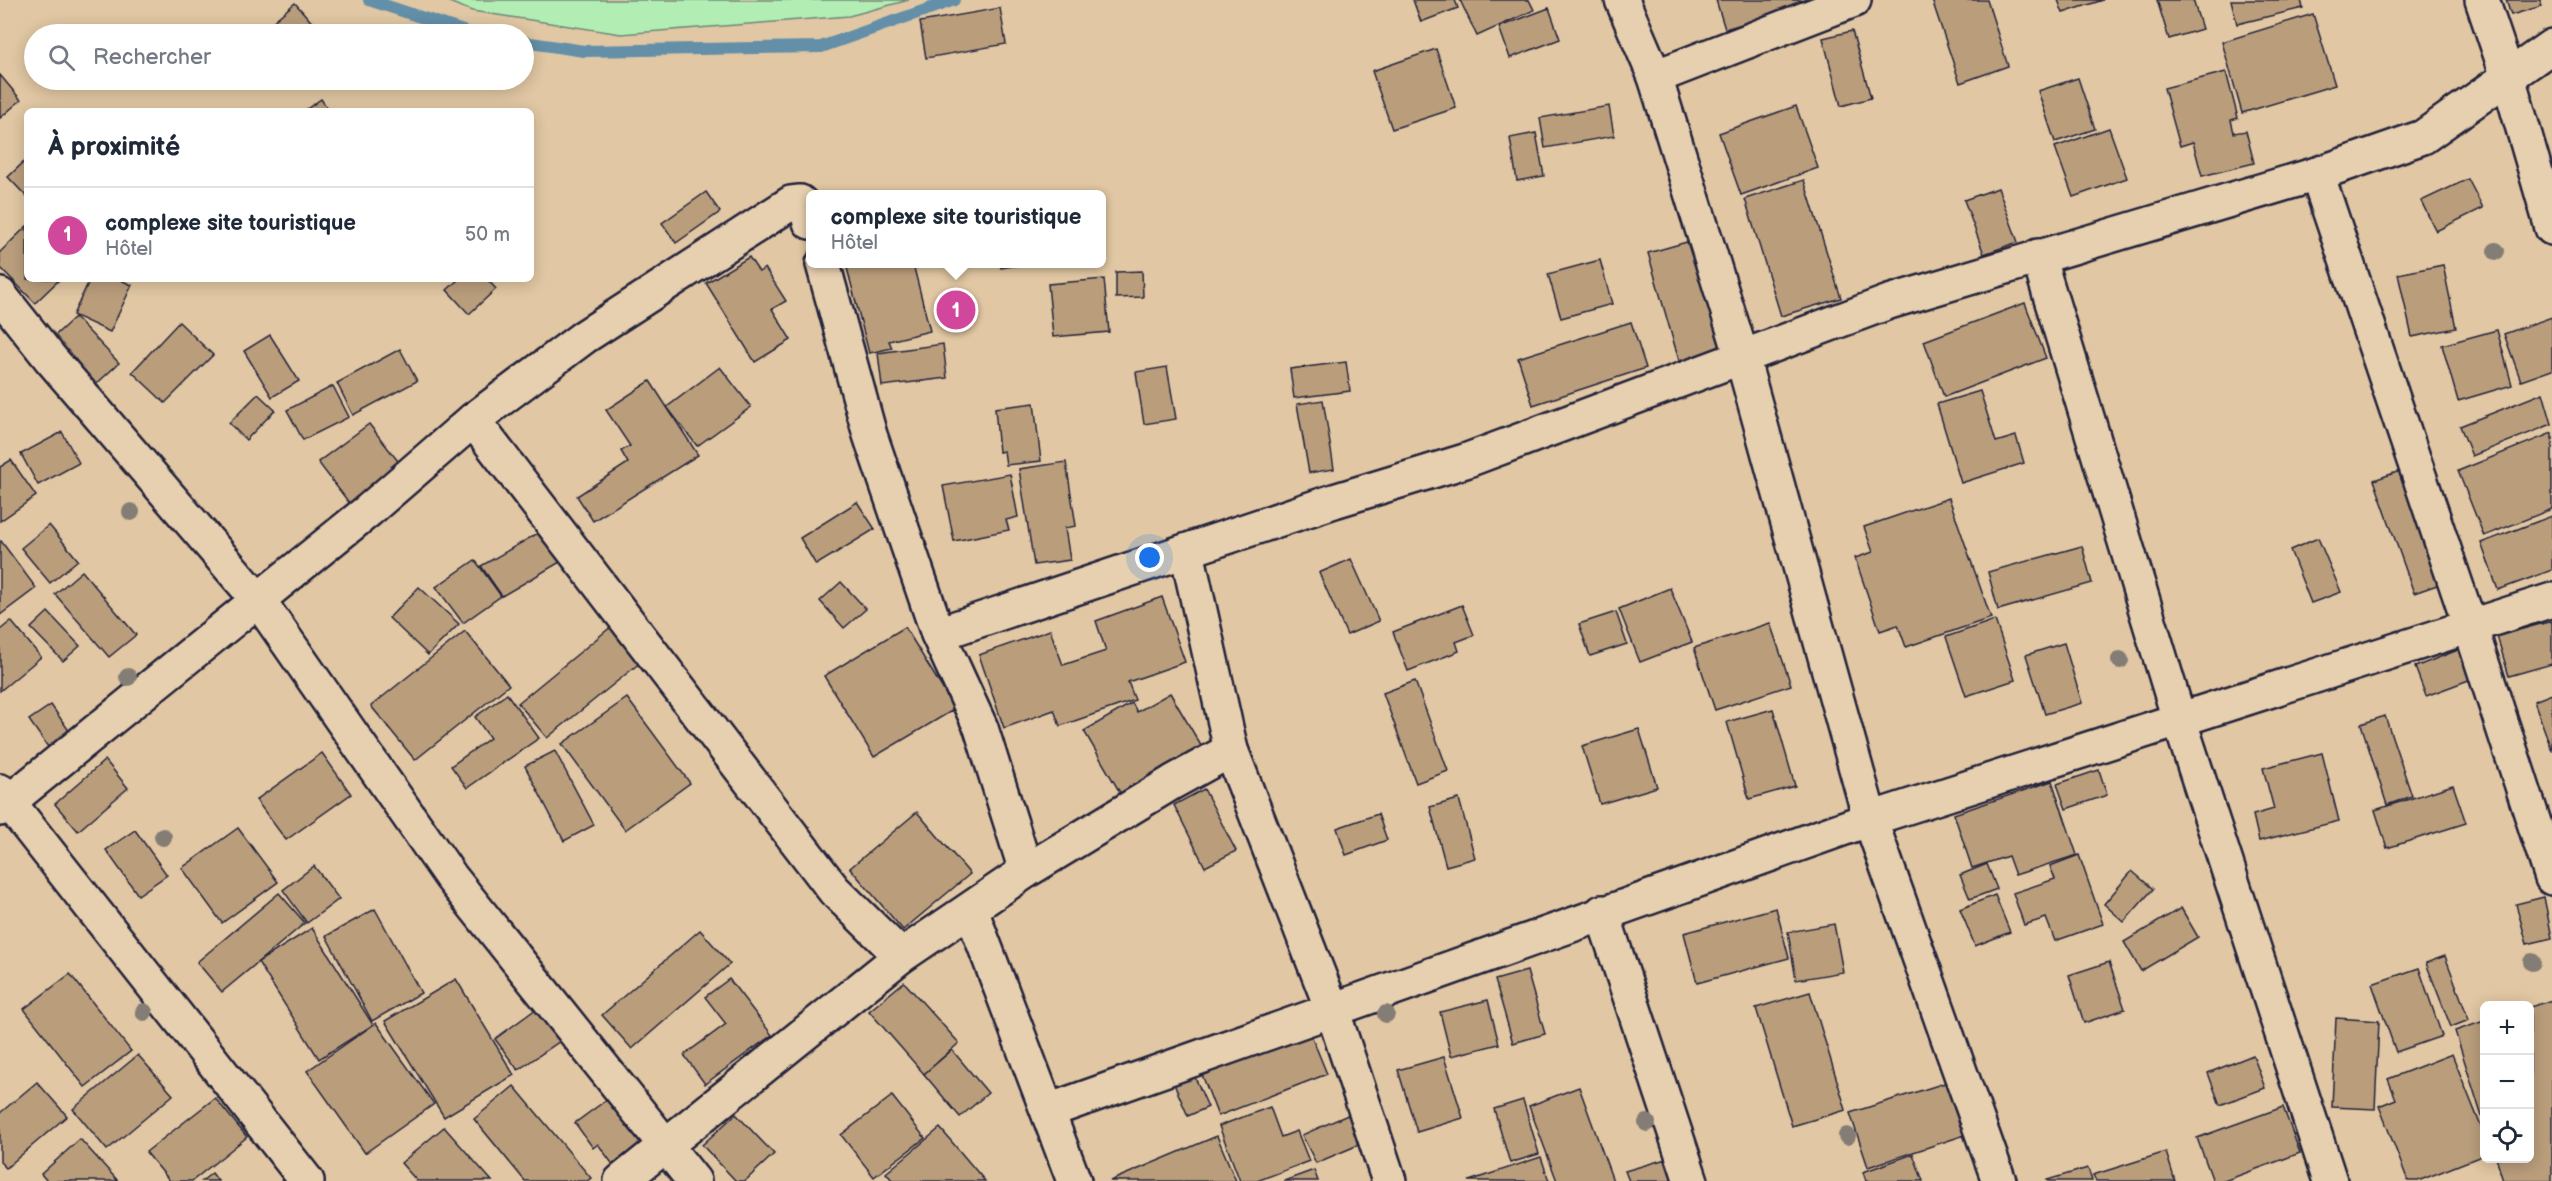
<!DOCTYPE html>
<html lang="fr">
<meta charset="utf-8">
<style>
body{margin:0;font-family:"Balsamiq Sans",sans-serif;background:#f6f6f7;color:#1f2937}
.controls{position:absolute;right:18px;bottom:18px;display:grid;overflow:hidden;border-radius:9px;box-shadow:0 3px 15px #0003}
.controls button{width:54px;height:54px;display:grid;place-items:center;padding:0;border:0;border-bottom:2px solid #e0e1e3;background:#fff;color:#1f2937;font:30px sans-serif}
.you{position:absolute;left:1150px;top:558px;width:21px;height:21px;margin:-15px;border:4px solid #fff;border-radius:50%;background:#1a73e8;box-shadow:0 0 0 9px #1a73e833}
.badge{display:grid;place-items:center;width:39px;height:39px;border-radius:50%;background:#0f766e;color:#fff;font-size:20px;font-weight:700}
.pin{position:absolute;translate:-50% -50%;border:3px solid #fff;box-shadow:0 2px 6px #0006}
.popup{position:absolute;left:806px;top:190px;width:300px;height:78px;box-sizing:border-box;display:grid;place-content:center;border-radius:9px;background:#fff;filter:drop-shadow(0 2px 4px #0005);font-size:20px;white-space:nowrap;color:#747a83}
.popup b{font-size:22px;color:#1f2937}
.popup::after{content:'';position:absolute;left:50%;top:100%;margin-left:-12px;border:12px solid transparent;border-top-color:#fff}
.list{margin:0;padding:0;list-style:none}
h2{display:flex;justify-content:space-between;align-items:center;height:78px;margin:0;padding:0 24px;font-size:26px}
h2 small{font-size:20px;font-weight:400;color:#747a83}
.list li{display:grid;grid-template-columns:39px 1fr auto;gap:18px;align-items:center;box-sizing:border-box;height:96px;padding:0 24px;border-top:2px solid #e0e1e3}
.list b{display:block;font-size:22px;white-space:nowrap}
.list p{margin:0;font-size:20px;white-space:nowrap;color:#747a83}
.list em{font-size:20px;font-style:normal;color:#747a83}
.icon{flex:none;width:33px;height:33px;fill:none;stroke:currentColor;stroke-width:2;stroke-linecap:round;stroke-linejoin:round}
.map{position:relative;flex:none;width:2552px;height:1181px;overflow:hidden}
.search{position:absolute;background:#fff;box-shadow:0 3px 15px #0003;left:24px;top:24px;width:510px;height:66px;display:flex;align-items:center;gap:15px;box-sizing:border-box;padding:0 21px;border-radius:33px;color:#747a83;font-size:22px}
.panel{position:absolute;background:#fff;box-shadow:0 3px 15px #0003;left:24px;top:108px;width:510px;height:174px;border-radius:9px}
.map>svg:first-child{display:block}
.green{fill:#b2eeb4;stroke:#6a8878;stroke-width:1.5}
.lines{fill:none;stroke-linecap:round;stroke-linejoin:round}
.stream{stroke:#638fa8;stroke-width:12}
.building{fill:#ba9e7c;stroke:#22223b;stroke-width:1.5}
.street-casing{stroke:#22223b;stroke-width:38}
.street{stroke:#e7d0b0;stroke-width:33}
.tree{fill:#847d74}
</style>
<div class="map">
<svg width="2552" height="1181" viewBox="0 0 2552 1181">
<rect width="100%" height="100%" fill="#e1c7a3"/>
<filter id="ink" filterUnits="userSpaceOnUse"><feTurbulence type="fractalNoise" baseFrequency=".0167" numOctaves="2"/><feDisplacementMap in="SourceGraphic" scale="12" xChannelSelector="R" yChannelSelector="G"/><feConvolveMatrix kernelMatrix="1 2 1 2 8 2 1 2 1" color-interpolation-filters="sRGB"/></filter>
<g filter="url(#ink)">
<polygon class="green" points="444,0 909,0 849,16 621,34 472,11"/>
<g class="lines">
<g class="stream">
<polyline points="369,0 472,34"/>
<polyline points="524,42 584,51 821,47 954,0"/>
</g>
</g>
<g class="building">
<polygon points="1413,0 1455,0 1458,8 1421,22"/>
<polygon points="1460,0 1529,0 1534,10 1477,36"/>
<polygon points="1716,0 1801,0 1803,6 1725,29"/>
<polygon points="1932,0 1987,0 2008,66 1960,83"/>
<polygon points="2058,0 2103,0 2063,13"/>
<polygon points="2157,0 2193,0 2202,29 2169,39"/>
<polygon points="2231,0 2301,0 2303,8 2237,24"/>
<polygon points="2506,0 2540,0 2542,6 2511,15"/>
<polygon points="295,3 322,34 258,34"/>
<polygon points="1000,8 1006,44 926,58 920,22"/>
<polygon points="1549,8 1560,39 1510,58 1499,27"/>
<polygon points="2313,14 2335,85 2242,113 2222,42"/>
<polygon points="1852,31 1871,98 1841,106 1823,38"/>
<polygon points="1436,49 1456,108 1392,129 1372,71"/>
<polygon points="2226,72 2238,118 2231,120 2234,133 2246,131 2254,163 2202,176 2193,142 2180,146 2164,88"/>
<polygon points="0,75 21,100 0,118"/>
<polygon points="2078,78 2095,129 2055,142 2038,91"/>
<polygon points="321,99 329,111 304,111"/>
<polygon points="1609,106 1614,136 1545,148 1540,118"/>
<polygon points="1796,106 1818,168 1741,195 1719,133"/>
<polygon points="2109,128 2127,178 2073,197 2055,147"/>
<polygon points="1536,133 1544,176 1517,181 1510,138"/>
<polygon points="25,161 27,162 27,197 8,177"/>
<polygon points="2468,179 2483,208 2436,231 2421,201"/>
<polygon points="1804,180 1841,298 1781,316 1745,199"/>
<polygon points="1998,188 2018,242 1984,254 1964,200"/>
<polygon points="706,192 720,212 676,243 662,223"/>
<polygon points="27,226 27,279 60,279 35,303 0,267 0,252"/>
<polygon points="1701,238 1733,348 1680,364 1648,253"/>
<polygon points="749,257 759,272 765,268 786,301 772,309 791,340 755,362 706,283"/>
<polygon points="1600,260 1612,304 1561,318 1548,274"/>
<polygon points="846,264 913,264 930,331 889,341 892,348 869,353"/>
<polygon points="1000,264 1026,264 1001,268"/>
<polygon points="2443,265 2456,328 2412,337 2398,274"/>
<polygon points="1142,271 1143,297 1116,298 1116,272"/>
<polygon points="90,279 118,279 132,285 110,332 73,315"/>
<polygon points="459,279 487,279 496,289 469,314 447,290"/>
<polygon points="1104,279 1109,332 1053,337 1048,284"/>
<polygon points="2025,303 2046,358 1944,397 1924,341"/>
<polygon points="75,317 119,363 91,389 48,342"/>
<polygon points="2552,317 2552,370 2521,381 2504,334"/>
<polygon points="179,322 213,355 165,403 132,372"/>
<polygon points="1631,322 1646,368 1533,405 1518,358"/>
<polygon points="2497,330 2512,385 2458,401 2442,345"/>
<polygon points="270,335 299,381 272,397 244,351"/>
<polygon points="943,344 947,378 882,386 878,353"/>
<polygon points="400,349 417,381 353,415 337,383"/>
<polygon points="1346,362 1350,391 1294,398 1290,369"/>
<polygon points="720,367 751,407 697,446 667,407"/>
<polygon points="1167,367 1176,419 1144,424 1136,372"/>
<polygon points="650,381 698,455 593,521 577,496 628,463 621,451 630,446 606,410"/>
<polygon points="333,386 349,417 303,440 287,410"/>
<polygon points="1980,391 1996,442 2016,436 2024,463 1961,483 1937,404"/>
<polygon points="2543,393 2552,424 2472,456 2460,426"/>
<polygon points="258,394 275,410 246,440 229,423"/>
<polygon points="1323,400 1334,469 1309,473 1297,404"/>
<polygon points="1034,403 1041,461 1006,465 1004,451 999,452 995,408"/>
<polygon points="369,424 405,470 353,508 318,462"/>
<polygon points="62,432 79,463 38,485 21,454"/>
<polygon points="2552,433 2552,509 2484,536 2458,471"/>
<polygon points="11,460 36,496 0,521 0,467"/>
<polygon points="1066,462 1076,526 1065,528 1070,560 1034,565 1019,469"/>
<polygon points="2400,471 2440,584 2414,593 2374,480"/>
<polygon points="1010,474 1018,517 1006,520 1009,530 954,541 943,486"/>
<polygon points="1949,498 1991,618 1906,647 1898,625 1880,631 1855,558 1873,552 1864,527"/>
<polygon points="857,502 875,529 816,565 800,538"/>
<polygon points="2552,516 2552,570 2498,590 2481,543"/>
<polygon points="566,517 584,548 502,596 481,566"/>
<polygon points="49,525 78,560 50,583 21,548"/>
<polygon points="2318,538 2341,592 2311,603 2290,550"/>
<polygon points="1,541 36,588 0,615 0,542"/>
<polygon points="2082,546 2092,583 1998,610 1988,572"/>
<polygon points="1351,559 1379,621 1347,635 1319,573"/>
<polygon points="475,560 501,596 463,623 436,587"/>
<polygon points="82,571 136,635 109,657 55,594"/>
<polygon points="841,582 866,609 844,628 820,601"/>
<polygon points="419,587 459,624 428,655 389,618"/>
<polygon points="1670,588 1692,642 1640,662 1619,609"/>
<polygon points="1162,597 1185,662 1128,682 1135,700 1060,726 1054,710 1004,728 979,655 1050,630 1063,665 1106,651 1096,621"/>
<polygon points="1462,605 1474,635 1456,642 1459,651 1408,671 1393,632"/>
<polygon points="48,612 80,646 63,661 31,628"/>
<polygon points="1616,612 1627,644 1590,656 1579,624"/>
<polygon points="1995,620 2015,680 1966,696 1946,637"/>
<polygon points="11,621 41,657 0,691 0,630"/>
<polygon points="2552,621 2552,664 2509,676 2497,636"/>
<polygon points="1770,623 1791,685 1715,710 1694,648"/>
<polygon points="612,626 641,662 547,738 518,703"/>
<polygon points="905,627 955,709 874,757 824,676"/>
<polygon points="465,631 509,685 415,760 371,706"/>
<polygon points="2064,643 2082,703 2045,714 2026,655"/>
<polygon points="2463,648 2474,678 2426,696 2415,667"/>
<polygon points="1415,681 1448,771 1416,783 1383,693"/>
<polygon points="1170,693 1203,749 1122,796 1084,731 1132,703 1137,712"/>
<polygon points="507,694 539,738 467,788 451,766 490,738 475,717"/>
<polygon points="2552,694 2552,751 2534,701"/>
<polygon points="627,698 690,783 625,830 562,744"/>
<polygon points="51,705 70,732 48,747 29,720"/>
<polygon points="1773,709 1795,786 1749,799 1727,722"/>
<polygon points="2385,716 2412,796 2387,805 2361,724"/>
<polygon points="1639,729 1657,787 1600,804 1582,746"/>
<polygon points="555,751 594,825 564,841 525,766"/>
<polygon points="322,753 351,794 286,840 256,800"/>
<polygon points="2322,753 2339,821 2259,841 2253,815 2274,809 2263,768"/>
<polygon points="105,760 128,788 78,831 55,804"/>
<polygon points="2099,770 2107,795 2066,809 2057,784"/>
<polygon points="2052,781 2077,855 2015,875 2008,856 1972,868 1954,814"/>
<polygon points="2453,785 2466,823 2387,848 2375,810"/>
<polygon points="1204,789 1236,851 1205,867 1174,805"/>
<polygon points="1459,799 1475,858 1446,866 1430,807"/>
<polygon points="917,812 970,874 903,930 850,868"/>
<polygon points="1378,814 1387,840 1346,855 1337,828"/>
<polygon points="238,828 278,882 222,923 182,868"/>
<polygon points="135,830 167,875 138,895 106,850"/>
<polygon points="2079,855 2103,924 2055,941 2046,918 2024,925 2013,893 2055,879 2050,866"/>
<polygon points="1987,864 1997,889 1970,899 1960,875"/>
<polygon points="314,866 339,899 307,923 283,890"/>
<polygon points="2132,871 2153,889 2124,922 2104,904"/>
<polygon points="279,893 305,923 222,992 197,962"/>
<polygon points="1995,895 2010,932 1975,946 1960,909"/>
<polygon points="2544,897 2552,938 2527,944 2516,904"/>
<polygon points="1776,908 1789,958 1697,983 1684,933"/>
<polygon points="2181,908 2198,937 2141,971 2124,942"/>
<polygon points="375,909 421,993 372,1021 326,936"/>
<polygon points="1834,924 1843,972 1796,980 1788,932"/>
<polygon points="312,928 373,1025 319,1059 258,962"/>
<polygon points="700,930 730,964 632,1049 602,1015"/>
<polygon points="2445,956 2469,1020 2451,1027 2426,963"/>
<polygon points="2109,962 2125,1009 2084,1023 2069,975"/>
<polygon points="2419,968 2442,1036 2396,1052 2372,984"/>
<polygon points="1527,971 1545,1034 1513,1043 1495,980"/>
<polygon points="70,974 131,1051 85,1087 24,1009"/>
<polygon points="456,979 514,1075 444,1117 385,1021"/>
<polygon points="729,979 772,1035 705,1084 684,1055 726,1024 705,997"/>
<polygon points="904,982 959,1043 924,1074 869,1011"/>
<polygon points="1810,992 1846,1110 1792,1126 1756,1008"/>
<polygon points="1488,1000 1499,1044 1451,1056 1440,1012"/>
<polygon points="2552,1000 2552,1181 2503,1181 2496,1158 2530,1158 2530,1007"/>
<polygon points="536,1009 560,1041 518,1070 495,1039"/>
<polygon points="2336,1018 2379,1021 2375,1109 2332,1107"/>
<polygon points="2484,1021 2484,1123 2455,1031"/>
<polygon points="376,1023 434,1104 365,1153 307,1071"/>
<polygon points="1309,1030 1327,1074 1218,1116 1201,1072"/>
<polygon points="952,1050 988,1093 960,1117 924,1074"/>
<polygon points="2452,1054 2484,1134 2484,1155 2418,1181 2408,1181 2379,1106 2396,1099 2388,1079"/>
<polygon points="138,1055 173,1095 107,1150 73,1109"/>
<polygon points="2253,1055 2265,1088 2220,1105 2208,1073"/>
<polygon points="1444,1057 1463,1118 1417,1132 1398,1070"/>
<polygon points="1194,1075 1208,1107 1188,1116 1174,1084"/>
<polygon points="37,1082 67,1116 6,1168 0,1162 0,1113"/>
<polygon points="1948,1082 1965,1135 1868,1167 1850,1113"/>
<polygon points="514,1086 591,1178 587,1181 525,1181 474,1119"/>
<polygon points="1579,1087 1613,1181 1557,1181 1529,1106"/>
<polygon points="892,1096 925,1138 874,1177 841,1135"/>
<polygon points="215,1098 247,1137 192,1181 170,1181 146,1152"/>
<polygon points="609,1098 643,1144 614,1166 598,1144 593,1148 575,1123"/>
<polygon points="1523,1100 1539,1154 1510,1163 1494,1109"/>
<polygon points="1270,1107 1281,1137 1297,1131 1309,1161 1257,1181 1240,1181 1219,1126"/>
<polygon points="2283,1107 2300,1153 2224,1181 2213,1181 2197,1138"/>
<polygon points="736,1114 774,1154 745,1181 736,1181 702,1145"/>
<polygon points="1350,1114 1363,1143 1316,1163 1302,1135"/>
<polygon points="444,1127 492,1181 417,1181 401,1163"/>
<polygon points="940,1128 985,1181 893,1181 886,1173"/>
<polygon points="1217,1136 1236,1181 1110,1181"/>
<polygon points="80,1139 118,1181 47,1181 41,1174"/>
<polygon points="2166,1152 2175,1181 2096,1181 2093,1175"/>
<polygon points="1913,1154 1923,1181 1866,1181 1863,1172"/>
<polygon points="1676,1156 1681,1181 1629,1181 1625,1171"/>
<polygon points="1541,1157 1549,1181 1469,1181"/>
<polygon points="2088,1168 2092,1181 2048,1181 2047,1180"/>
<polygon points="1314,1170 1318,1181 1284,1181"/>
<polygon points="212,1173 218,1181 202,1181"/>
</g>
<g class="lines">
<defs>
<g id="street">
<polyline points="1622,0 1655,77 1742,357 1870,819 1999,1181"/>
<polyline points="2482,0 2508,77 2552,228"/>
<polyline points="1655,77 1854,0"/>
<polyline points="2317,174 2470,626 2552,878"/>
<polyline points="2038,256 2179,719 2330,1181"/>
<polyline points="823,264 870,435 938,634 981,728 1026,871"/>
<polyline points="0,295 50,358 259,601 451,877 694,1181"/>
<polyline points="473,420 834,890 901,956"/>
<polyline points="1187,552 1231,750 1332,1009 1389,1181"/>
<polyline points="938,634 1334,501 1465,461 1889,302 2317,174 2423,137 2552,46"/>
<polyline points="0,791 307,1181"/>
<polyline points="0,809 369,510 473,420 584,337 791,203 800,202 806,208 810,222"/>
<polyline points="971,910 1074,1181"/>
<polyline points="1602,912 1691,1181"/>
<polyline points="1048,1111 1870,819 2552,600"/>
<polyline points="621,1181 901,956 1026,871 1173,782 1231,750"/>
</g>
</defs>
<use href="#street" class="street-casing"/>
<use href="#street" class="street"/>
</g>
<g class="tree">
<circle cx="2496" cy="251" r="9"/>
<circle cx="131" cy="512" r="9"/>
<circle cx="2120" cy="660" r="9"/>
<circle cx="128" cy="677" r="9"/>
<circle cx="163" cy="837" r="9"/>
<circle cx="2532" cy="962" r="9"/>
<circle cx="144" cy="1012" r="9"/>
<circle cx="1386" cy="1014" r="9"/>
<circle cx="1647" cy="1123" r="9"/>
<circle cx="1847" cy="1136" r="9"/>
</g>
</g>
</svg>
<div class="controls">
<button>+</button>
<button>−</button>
<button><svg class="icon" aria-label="locate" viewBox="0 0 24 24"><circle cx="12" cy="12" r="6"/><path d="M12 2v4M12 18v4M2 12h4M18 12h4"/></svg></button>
</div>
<div class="you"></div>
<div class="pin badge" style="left:956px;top:310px;background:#d1479c">1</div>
<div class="popup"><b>complexe site touristique</b>Hôtel</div>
<div class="search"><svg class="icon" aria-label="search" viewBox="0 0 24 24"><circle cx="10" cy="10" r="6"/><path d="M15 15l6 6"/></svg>Rechercher</div>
<section class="panel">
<h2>À proximité<small></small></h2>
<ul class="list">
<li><span class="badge" style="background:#d1479c">1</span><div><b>complexe site touristique</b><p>Hôtel</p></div><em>50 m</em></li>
</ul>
</section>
</div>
